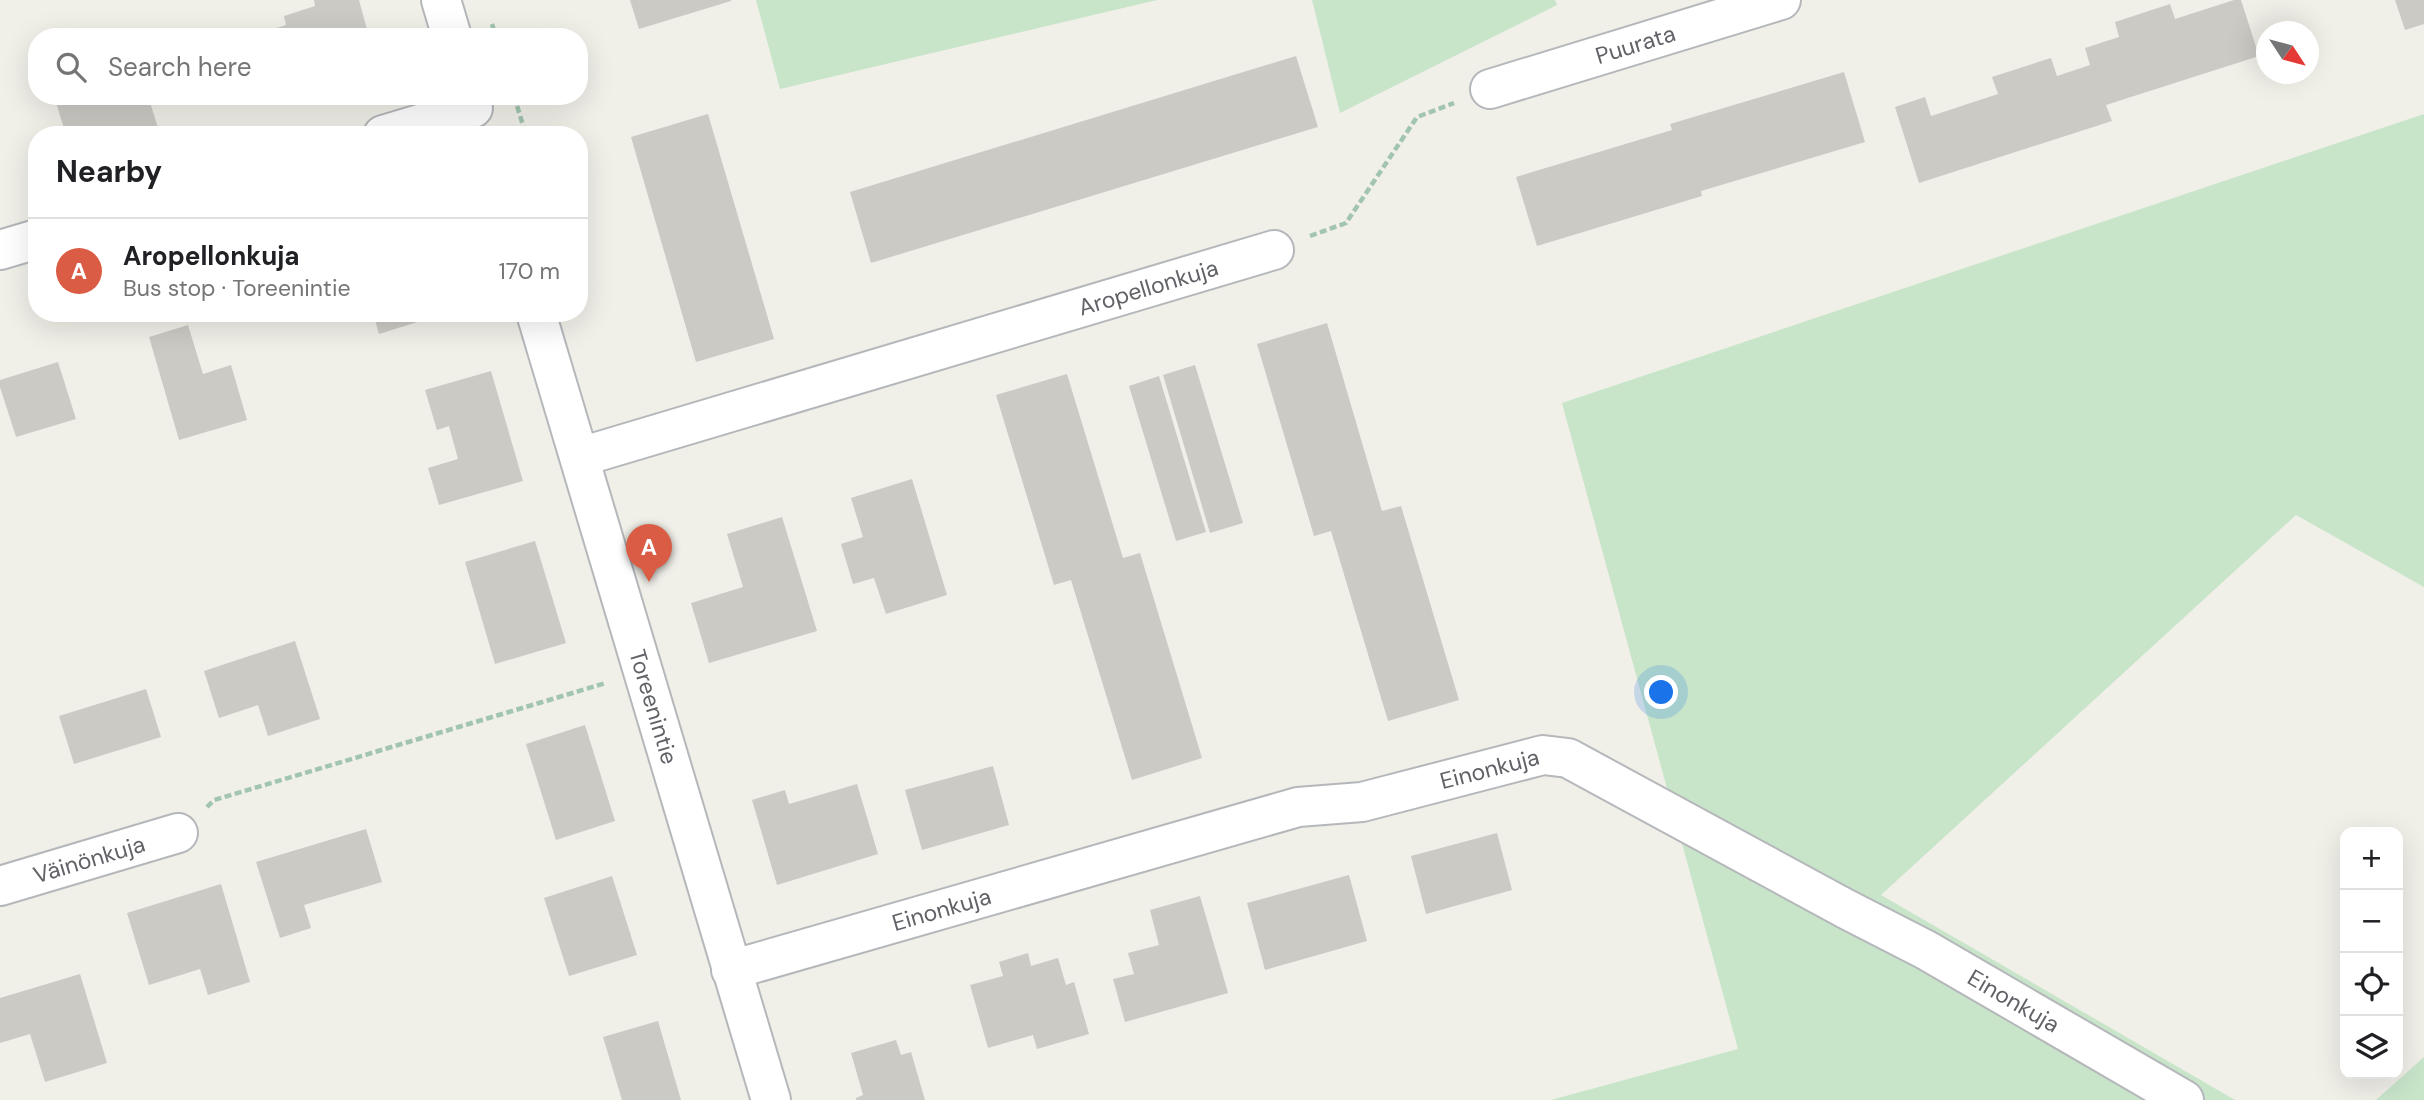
<!DOCTYPE html>
<meta charset="utf-8">
<style>
body{margin:0;font-family:"DM Sans",sans-serif;background:#f2f2f2;color:#202124}
.controls{position:absolute;right:21px;bottom:21px;display:grid;overflow:hidden;border-radius:14px;box-shadow:0 7px 28px #0002}
.controls button{width:63px;height:63px;display:grid;place-items:center;padding:0;border:0;border-bottom:2px solid #e0e0e0;background:#fff;color:#202124;font:35px sans-serif}
.compass{position:absolute;left:2256px;top:21px;width:63px;height:63px;border-radius:50%;background:#fff;box-shadow:0 7px 28px #0002;rotate:126deg}
.you{position:absolute;left:1662px;top:693px;width:24px;height:24px;margin:-18px;border:5px solid #fff;border-radius:50%;background:#1a73e8;box-shadow:0 0 0 10px #1a73e833}
.badge{display:grid;place-items:center;width:46px;height:46px;border-radius:50%;background:#da5c44;color:#fff;font-size:23px;font-weight:700}
.pin{position:absolute;translate:-50% -58px;filter:drop-shadow(0 2px 4px #0008)}
.pin::after{content:'';position:absolute;top:37px;width:24px;height:21px;background:inherit;clip-path:polygon(0 0,100% 0,50% 100%)}
.list{margin:0;padding:0;list-style:none}
h2{display:flex;justify-content:space-between;align-items:center;height:91px;margin:0;padding:0 28px;font-size:30px}
h2 small{font-size:23px;font-weight:400;color:#757577}
.list li{display:grid;grid-template-columns:46px 1fr auto;gap:21px;align-items:center;box-sizing:border-box;height:105px;padding:0 28px;border-top:2px solid #e0e0e0}
.list b{display:block;font-size:26px;white-space:nowrap}
.list p{margin:0;font-size:23px;white-space:nowrap;color:#757577}
.list em{font-size:23px;font-style:normal;color:#757577}
.icon{flex:none;width:38px;height:38px;fill:none;stroke:currentColor;stroke-width:2;stroke-linecap:round;stroke-linejoin:round}
.map{position:relative;flex:none;width:2424px;height:1100px;overflow:hidden}
.search{position:absolute;background:#fff;box-shadow:0 7px 28px #0002;left:28px;top:28px;width:560px;height:77px;display:flex;align-items:center;gap:18px;box-sizing:border-box;padding:0 24px;border-radius:28px;color:#757577;font-size:26px}
.panel{position:absolute;background:#fff;box-shadow:0 7px 28px #0002;left:28px;top:126px;width:560px;height:196px;border-radius:28px}
.map>svg:first-child{display:block}
.green{fill:#c8e5ca}
.building{fill:#cccac5}
.lines{fill:none;stroke-linecap:round;stroke-linejoin:round}
.minor-casing{stroke:#b5b7bb;stroke-width:42}
.path{stroke:#a1c5ae;stroke-width:4.5;stroke-dasharray:7 3.5;stroke-linecap:butt}
.minor{stroke:#fff;stroke-width:38}
.labels{text-anchor:middle;dominant-baseline:central;stroke-width:5;stroke-linejoin:round;paint-order:stroke}
.street-label{font-size:23px;fill:#606267;stroke:#fff}
</style>
<div class="map">
<svg width="2424" height="1100" viewBox="0 0 2424 1100">
<rect width="100%" height="100%" fill="#f0efe8"/>
<g class="green">
<polygon points="756,0 1157,0 780,89"/>
<polygon points="1312,0 1555,0 1557,5 1340,113"/>
<polygon points="2424,114 2424,587 2296,515 1881,895 2235,1100 1551,1100 1738,1049 1562,403"/>
<polygon points="2424,1057 2424,1100 2376,1100"/>
</g>
<g class="building">
<polygon points="314,0 359,0 369,37 266,37 264,32 286,25 284,16 315,6"/>
<polygon points="630,0 731,0 731,1 639,29"/>
<polygon points="2234,0 2241,0 2259,56 2106,105 2112,121 1919,183 1895,107 1925,97 1931,116 1998,94 1992,77 2051,58 2057,76 2090,65 2085,48 2119,37 2115,22 2170,4 2175,19"/>
<polygon points="2395,0 2424,0 2424,24 2405,30"/>
<polygon points="1296,56 1318,127 871,263 850,192"/>
<polygon points="1844,72 1865,142 1701,191 1702,196 1537,246 1516,177 1672,130 1670,124"/>
<polygon points="54,96 148,96 159,131 147,135 66,135"/>
<polygon points="708,114 774,339 696,362 631,137"/>
<polygon points="373,313 443,313 443,314 379,334"/>
<polygon points="1327,323 1382,511 1401,506 1459,700 1388,721 1331,531 1314,536 1257,344"/>
<polygon points="188,325 203,374 231,365 247,420 179,440 149,337"/>
<polygon points="58,362 76,419 16,437 0,387 0,380"/>
<polygon points="1195,365 1243,523 1210,533 1163,375"/>
<polygon points="491,371 523,481 439,505 428,468 458,459 449,426 437,430 425,390"/>
<polygon points="1067,374 1123,558 1140,553 1202,758 1132,780 1071,580 1054,585 996,395"/>
<polygon points="1159,376 1206,532 1176,541 1129,386"/>
<polygon points="912,479 947,595 886,614 874,578 853,584 841,544 863,537 851,498"/>
<polygon points="782,517 817,631 709,663 691,603 743,587 727,534"/>
<polygon points="535,541 566,643 495,664 465,562"/>
<polygon points="295,641 320,719 268,736 258,705 219,718 204,671"/>
<polygon points="146,689 161,737 74,764 59,716"/>
<polygon points="585,725 615,821 556,840 526,744"/>
<polygon points="993,766 1009,825 922,850 905,790"/>
<polygon points="857,784 878,854 777,885 752,800 785,790 789,804"/>
<polygon points="366,829 382,882 304,905 311,928 280,938 256,862"/>
<polygon points="1497,833 1512,890 1426,914 1411,856"/>
<polygon points="1349,875 1367,941 1265,970 1247,903"/>
<polygon points="612,876 637,955 569,976 544,898"/>
<polygon points="221,884 250,982 208,995 200,969 149,985 127,913"/>
<polygon points="1200,896 1228,993 1125,1022 1113,979 1134,974 1128,953 1159,945 1150,910"/>
<polygon points="1028,953 1031,966 1058,958 1066,985 1074,982 1089,1034 1037,1049 1033,1035 988,1048 970,985 1003,976 999,962"/>
<polygon points="80,974 107,1063 45,1082 30,1034 0,1043 0,998"/>
<polygon points="658,1021 681,1100 622,1100 603,1037"/>
<polygon points="896,1040 901,1055 911,1052 925,1100 856,1100 856,1098 863,1095 851,1053"/>
</g>
<g class="lines">
<defs>
<g id="minor">
<polyline points="441,0 452,37"/>
<path id="s1" d="M1490 89 1781 0"/>
<polyline points="383,135 473,108"/>
<polyline points="0,250 37,239"/>
<path id="s2" d="M536 313 771 1100"/>
<path id="s3" d="M580 457 1274 250"/>
<path id="s4" d="M0 886 178 833"/>
<path id="s5" d="M731 970 1298 807 1362 802 1543 755 1568 758 1846 909 1926 950 2184 1100"/>
</g>
</defs>
<use href="#minor" class="minor-casing"/>
<g class="path">
<polyline points="492,24 496,37"/>
<polyline points="514,96 526,135"/>
<polyline points="1310,236 1346,223 1417,117 1454,103"/>
<polyline points="207,807 214,800 606,683"/>
</g>
<use href="#minor" class="minor"/>
</g>
<g class="labels">
<g class="street-label">
<text stroke="none"><textPath href="#s1" startOffset="152">Puurata</textPath></text>
<text stroke="none"><textPath href="#s3" startOffset="593">Aropellonkuja</textPath></text>
<text stroke="none"><textPath href="#s2" startOffset="411">Toreenintie</textPath></text>
<text stroke="none"><textPath href="#s5" startOffset="786">Einonkuja</textPath></text>
<text stroke="none"><textPath href="#s4" startOffset="93">Väinönkuja</textPath></text>
<text stroke="none"><textPath href="#s5" startOffset="219">Einonkuja</textPath></text>
<text stroke="none"><textPath href="#s5" startOffset="1374">Einonkuja</textPath></text>
</g>
</g>
</svg>
<div class="controls">
<button>+</button>
<button>−</button>
<button><svg class="icon" aria-label="locate" viewBox="0 0 24 24"><circle cx="12" cy="12" r="6"/><path d="M12 2v4M12 18v4M2 12h4M18 12h4"/></svg></button>
<button><svg class="icon" aria-label="layers" viewBox="0 0 24 24"><path d="M12 4l9 5-9 5-9-5zM3 14l9 5 9-5"/></svg></button>
</div>
<svg class="compass" viewBox="-18 -18 36 36"><path d="M0-13l5 13h-10z" fill="#e53935"/><path d="M0 13l5-13h-10z" fill="#757577"/></svg>
<div class="you"></div>
<div class="pin badge" style="left:649px;top:582px">A</div>
<div class="search"><svg class="icon" aria-label="search" viewBox="0 0 24 24"><circle cx="10" cy="10" r="6"/><path d="M15 15l6 6"/></svg>Search here</div>
<section class="panel">
<h2>Nearby<small></small></h2>
<ul class="list">
<li><span class="badge">A</span><div><b>Aropellonkuja</b><p>Bus stop · Toreenintie</p></div><em>170 m</em></li>
</ul>
</section>
</div>
